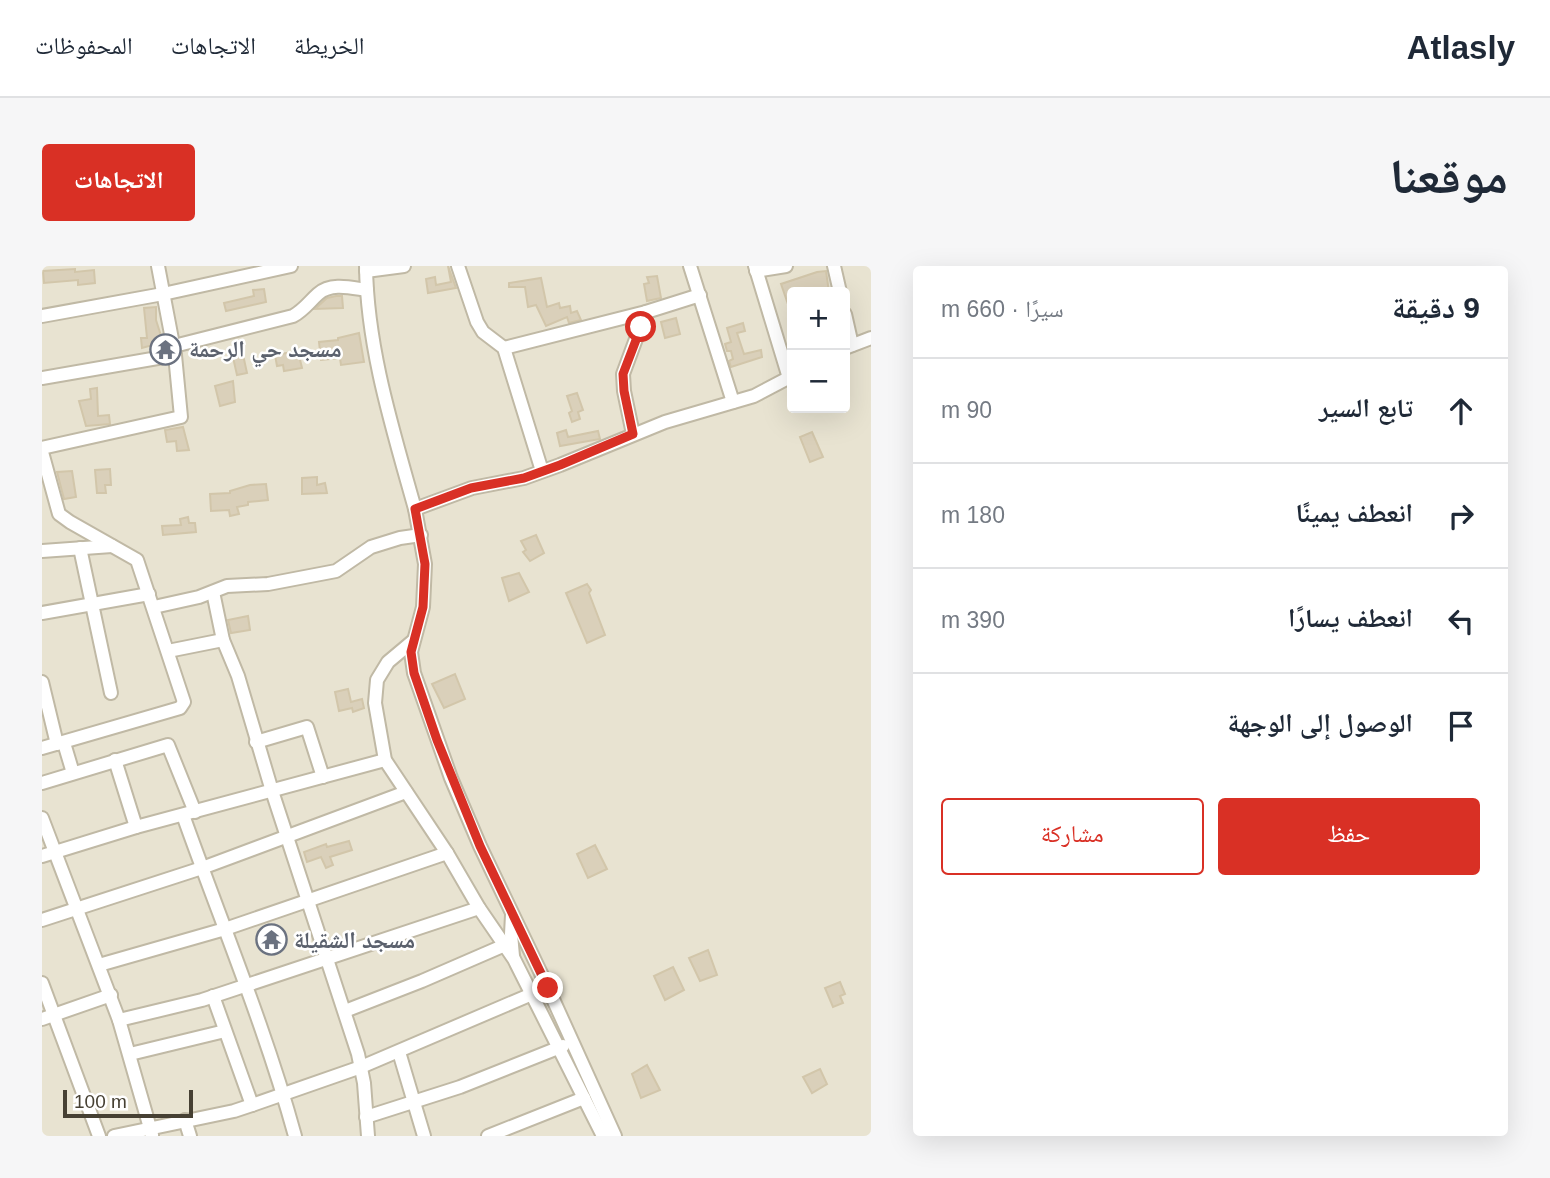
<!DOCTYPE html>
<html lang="ar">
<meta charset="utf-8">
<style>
body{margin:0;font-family:Helvetica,"Noto Naskh Arabic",sans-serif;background:#f6f6f7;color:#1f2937;direction:rtl}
.controls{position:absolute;right:21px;top:21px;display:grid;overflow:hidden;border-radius:7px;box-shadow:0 7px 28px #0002}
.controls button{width:63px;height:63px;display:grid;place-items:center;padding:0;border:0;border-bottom:2px solid #e0e1e3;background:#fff;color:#1f2937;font:35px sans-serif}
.scale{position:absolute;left:21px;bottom:18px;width:130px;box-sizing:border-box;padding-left:7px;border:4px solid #464033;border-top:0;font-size:19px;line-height:24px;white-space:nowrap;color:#464033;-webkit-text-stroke:5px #fff;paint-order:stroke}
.stop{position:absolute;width:21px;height:21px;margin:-16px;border:5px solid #d93025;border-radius:50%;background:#fff}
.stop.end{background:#d93025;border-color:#fff;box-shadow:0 2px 7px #0008}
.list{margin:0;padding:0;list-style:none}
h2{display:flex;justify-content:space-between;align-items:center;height:91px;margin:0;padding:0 28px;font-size:30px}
h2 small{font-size:23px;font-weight:400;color:#747a83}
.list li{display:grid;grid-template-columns:46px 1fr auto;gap:21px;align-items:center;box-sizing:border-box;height:105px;padding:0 28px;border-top:2px solid #e0e1e3}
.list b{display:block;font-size:26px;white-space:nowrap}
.list em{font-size:23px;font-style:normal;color:#747a83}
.actions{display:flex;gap:14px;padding:21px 28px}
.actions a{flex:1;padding:16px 0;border:2px solid #d93025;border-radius:7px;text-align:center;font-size:24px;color:#d93025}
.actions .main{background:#d93025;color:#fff}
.icon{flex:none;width:38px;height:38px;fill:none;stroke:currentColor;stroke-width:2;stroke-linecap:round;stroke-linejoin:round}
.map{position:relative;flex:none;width:829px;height:870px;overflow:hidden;direction:ltr;border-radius:7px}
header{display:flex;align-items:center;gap:42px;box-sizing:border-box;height:98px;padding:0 35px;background:#fff;border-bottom:2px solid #e0e1e3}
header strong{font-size:33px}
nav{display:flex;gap:38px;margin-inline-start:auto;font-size:24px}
.intro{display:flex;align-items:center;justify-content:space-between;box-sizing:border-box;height:168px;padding:0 42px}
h1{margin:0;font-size:49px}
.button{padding:18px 32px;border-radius:7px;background:#d93025;color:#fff;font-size:24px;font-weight:700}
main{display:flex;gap:42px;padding:0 42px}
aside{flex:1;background:#fff;border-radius:7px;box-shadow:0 7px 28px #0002}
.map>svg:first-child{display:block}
.residential{fill:#e8e3d1;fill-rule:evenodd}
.building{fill:#dad0ba;stroke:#d2c6aa;stroke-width:2}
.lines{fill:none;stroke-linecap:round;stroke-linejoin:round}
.minor-casing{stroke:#c0b9a5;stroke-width:16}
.minor{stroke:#fff;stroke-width:12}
.route{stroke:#d93025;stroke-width:9}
.labels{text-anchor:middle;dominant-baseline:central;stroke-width:5;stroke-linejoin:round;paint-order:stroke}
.worship-label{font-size:23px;font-weight:bold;fill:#5b616d;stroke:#fff;text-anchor:start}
</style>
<header>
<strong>Atlasly</strong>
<nav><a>الخريطة</a><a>الاتجاهات</a><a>المحفوظات</a></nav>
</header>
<div class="intro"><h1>موقعنا</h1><a class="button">الاتجاهات</a></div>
<main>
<aside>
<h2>9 دقيقة<small>سيرًا · 660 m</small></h2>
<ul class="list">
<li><svg class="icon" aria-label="ahead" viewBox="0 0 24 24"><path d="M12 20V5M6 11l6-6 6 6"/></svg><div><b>تابع السير</b></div><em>90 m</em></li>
<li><svg class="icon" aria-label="right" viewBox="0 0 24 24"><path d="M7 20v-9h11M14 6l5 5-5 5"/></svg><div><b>انعطف يمينًا</b></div><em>180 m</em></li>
<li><svg class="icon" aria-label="left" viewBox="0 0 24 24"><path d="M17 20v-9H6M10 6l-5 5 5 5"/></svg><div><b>انعطف يسارًا</b></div><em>390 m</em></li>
<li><svg class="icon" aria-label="arrive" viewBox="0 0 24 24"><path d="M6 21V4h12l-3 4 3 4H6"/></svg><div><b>الوصول إلى الوجهة</b></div></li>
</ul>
<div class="actions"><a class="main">حفظ</a><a>مشاركة</a></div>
</aside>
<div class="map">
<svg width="829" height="870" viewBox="0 0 829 870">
<rect width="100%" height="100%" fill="#f4f0e3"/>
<path class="residential" d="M0 0H829V870H0ZM750 26H803V142H750Z"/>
<g class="building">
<polygon points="406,0 414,22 386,27 384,13 393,11 394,19 409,16"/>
<polygon points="33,3 33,6 52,4 53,17 36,19 36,14 2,17 1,5"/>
<polygon points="784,5 787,26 750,26 749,47 739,18 775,6"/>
<polygon points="615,10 619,32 605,35 602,18 607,17 605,11"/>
<polygon points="499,12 505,41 517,37 518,42 528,40 529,47 535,45 539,54 527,57 525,51 504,60 494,39 486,41 483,21 467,21 467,17"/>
<polygon points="222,23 224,36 184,45 182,37 212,30 211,24"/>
<polygon points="294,30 300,30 301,42 273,43 285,32"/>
<polygon points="114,41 114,54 121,76 100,82 99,72 105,72 102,42"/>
<polygon points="634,52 638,68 623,72 619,56"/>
<polygon points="701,57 703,65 695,67 702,88 719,84 720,91 689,101 687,95 691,93 689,85 685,85 683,78 689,76 685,62"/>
<polygon points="317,67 322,96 299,99 298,92 279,94 277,76 296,74 296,72"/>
<polygon points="200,84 205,107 195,109 190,87"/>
<polygon points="256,85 260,102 242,105 241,99 235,100 233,89"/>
<polygon points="191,115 193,136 178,140 173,120"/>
<polygon points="55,122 56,150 67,149 68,158 44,160 37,135 49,133 48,123"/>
<polygon points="535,127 541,144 536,146 538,153 530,156 527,147 530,145 525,130"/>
<polygon points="141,161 147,184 135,185 134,175 125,176 123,164"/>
<polygon points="524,164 526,171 556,165 558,173 518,180 515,167"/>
<polygon points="770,166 781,191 768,196 758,171"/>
<polygon points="68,203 69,219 63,219 64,227 55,227 53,204"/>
<polygon points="30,205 34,231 22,233 15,206"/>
<polygon points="275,211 275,219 283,217 285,227 260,228 260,212"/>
<polygon points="224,218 226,234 206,236 206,239 195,241 197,248 188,250 187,244 169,245 168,228 188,227 188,225 208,219"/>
<polygon points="146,251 147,257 153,257 154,266 121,269 120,260 139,259 138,253"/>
<polygon points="494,269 502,287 488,295 481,286 484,284 479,275"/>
<polygon points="477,307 487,326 467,335 460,312"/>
<polygon points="545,318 549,324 547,327 563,369 545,377 524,327"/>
<polygon points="206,350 208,364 189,367 186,354"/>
<polygon points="413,408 423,433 402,442 390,418"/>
<polygon points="306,423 309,436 320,433 322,442 311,446 310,442 297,445 293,426"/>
<polygon points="307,575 310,584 288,591 291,599 284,602 279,591 265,596 262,586 284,578 285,581"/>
<polygon points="553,579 565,603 546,612 535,588"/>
<polygon points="666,684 675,709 658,715 647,692"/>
<polygon points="631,701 642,724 623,734 612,710"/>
<polygon points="798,716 803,728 798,730 801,737 791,741 783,722"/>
<polygon points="605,799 618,824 599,832 590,808"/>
<polygon points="778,803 785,818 770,827 761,811"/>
</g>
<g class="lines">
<defs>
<g id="minor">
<path d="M324 0C325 82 351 164 373 243"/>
<polyline points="416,0 435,56 441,66 462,82 500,205"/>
<polyline points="648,0 691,136"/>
<polyline points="713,0 747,112"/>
<polyline points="792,0 798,26"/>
<polyline points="324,5 362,0"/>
<polyline points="714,5 744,0"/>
<polyline points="803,48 810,79"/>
<polyline points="0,50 121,28 249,0"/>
<path d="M132 80 251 50C262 44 267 36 276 28 289 16 310 22 325 24"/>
<polyline points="462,82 604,46 658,29"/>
<polyline points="803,82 829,72"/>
<polyline points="0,112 133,89"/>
<polyline points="591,168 582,125 581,108 604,46"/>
<polyline points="0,182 139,151 133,89 116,0"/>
<polyline points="0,186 17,248 28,256 95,294 142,436 138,442 0,482"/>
<polyline points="38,282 69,427"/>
<polyline points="0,285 70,280"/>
<polyline points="171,326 181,374 196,410 230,525 316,788 322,817 326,870"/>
<polyline points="112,341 157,331 185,320 226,318 294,305 329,281 358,272 379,269"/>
<polyline points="0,347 107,328"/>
<polyline points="371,375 346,396 335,414 333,437 343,494 405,587 437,642 472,693 561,870"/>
<polyline points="126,385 181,374"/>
<polyline points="0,416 15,478"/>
<polyline points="214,476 265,461 281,511"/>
<polyline points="22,477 31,507"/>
<polyline points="73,494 94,561"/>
<polyline points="0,517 126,479 153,546"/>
<path d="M141 549C179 656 223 761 253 870"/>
<polyline points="0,552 77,754 110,869"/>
<polyline points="0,590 94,561 343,494"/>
<polyline points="470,649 469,668 471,690"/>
<polyline points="0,654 160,602 364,526"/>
<polyline points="57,699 183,663 405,587"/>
<polyline points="0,717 57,870"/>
<polyline points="171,730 210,839"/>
<polyline points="303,745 380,715 463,679"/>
<polyline points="0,753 69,729"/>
<polyline points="77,754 160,734 437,642"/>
<polyline points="357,786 382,870"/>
<polyline points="88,788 183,765"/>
<polyline points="324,851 418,821 521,780"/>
<polyline points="143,854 148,870"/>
<polyline points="72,870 192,845 210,839 319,801 490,728"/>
<polyline points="446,870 542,832"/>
<polyline points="573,870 506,722 438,580 409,512 372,407 369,386 381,341 383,298 373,243 430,222 482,212 518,199 623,156 712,130 750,110"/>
</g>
</defs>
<use href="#minor" class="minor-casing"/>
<use href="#minor" class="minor"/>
</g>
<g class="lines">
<polyline class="route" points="506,722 438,580 395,474 372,407 369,386 381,341 383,298 373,243 429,222 482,212 518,199 591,168 582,125 581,108 599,61"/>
</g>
<defs>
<symbol id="temple-ring" viewBox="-11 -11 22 22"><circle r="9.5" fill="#fff" stroke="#6b7280" stroke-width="1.5"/><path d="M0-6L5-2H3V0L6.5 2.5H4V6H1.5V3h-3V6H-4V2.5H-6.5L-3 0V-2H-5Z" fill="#6b7280"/></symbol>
</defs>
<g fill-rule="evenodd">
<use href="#temple-ring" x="106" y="66" width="35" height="35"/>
<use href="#temple-ring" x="212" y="656" width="35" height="35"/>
</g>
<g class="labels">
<g class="worship-label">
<text x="147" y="83">مسجد حي الرحمة</text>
<text x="252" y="674">مسجد الشقيلة</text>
</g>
</g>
</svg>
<div class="controls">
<button>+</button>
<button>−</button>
</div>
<div class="scale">100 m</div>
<div class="stop" style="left:599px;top:61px"></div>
<div class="stop end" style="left:506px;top:722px"></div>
</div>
</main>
